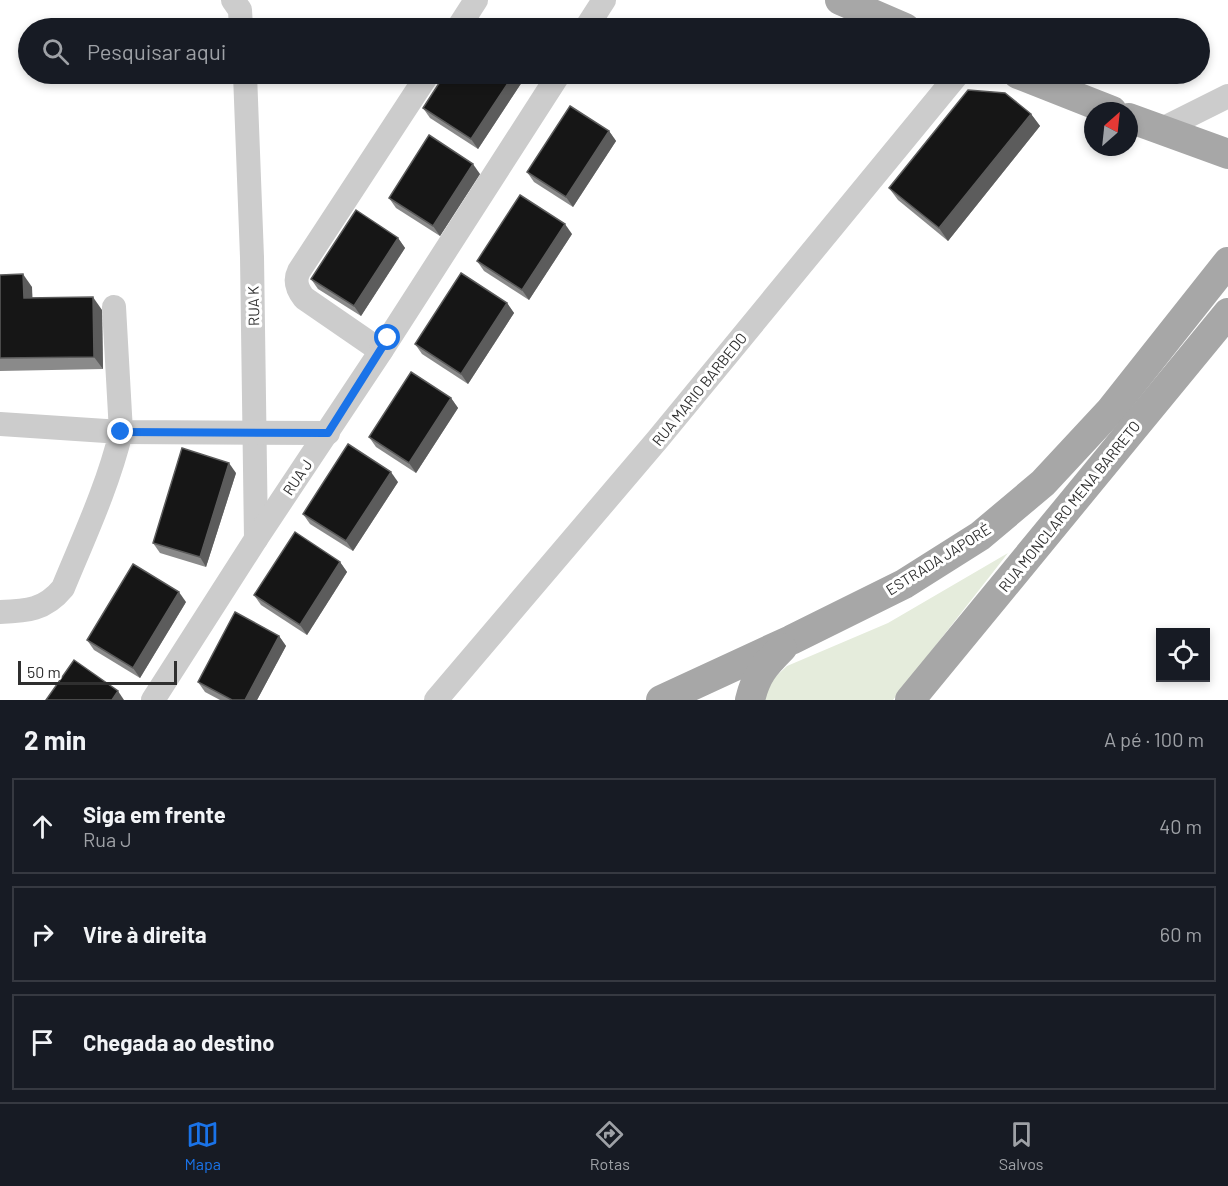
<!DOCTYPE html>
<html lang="pt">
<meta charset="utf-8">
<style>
body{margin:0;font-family:Barlow,sans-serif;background:#242831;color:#f1f3f6}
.controls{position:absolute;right:18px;bottom:18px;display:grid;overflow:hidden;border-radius:0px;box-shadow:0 3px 9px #0003}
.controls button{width:54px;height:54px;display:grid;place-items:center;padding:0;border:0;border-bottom:2px solid #363941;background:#171b24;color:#f1f3f6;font:30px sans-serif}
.compass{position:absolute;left:1084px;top:102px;width:54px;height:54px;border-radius:50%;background:#171b24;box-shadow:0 3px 9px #0003;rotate:27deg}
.scale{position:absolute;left:18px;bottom:15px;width:159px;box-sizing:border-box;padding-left:6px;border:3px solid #2f2f2f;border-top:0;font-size:16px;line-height:21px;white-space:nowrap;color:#2f2f2f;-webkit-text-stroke:4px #fff;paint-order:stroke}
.stop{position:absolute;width:18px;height:18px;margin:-14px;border:4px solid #1a73e8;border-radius:50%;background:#fff}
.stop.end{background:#1a73e8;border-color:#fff;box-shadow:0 2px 6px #0008}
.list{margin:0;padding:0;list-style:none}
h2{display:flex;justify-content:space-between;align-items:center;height:78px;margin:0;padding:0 24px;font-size:26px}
h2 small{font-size:20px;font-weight:400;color:#9ea1a6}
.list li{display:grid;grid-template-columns:39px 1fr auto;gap:18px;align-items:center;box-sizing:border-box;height:96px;margin:0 12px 12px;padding:0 12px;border:2px solid #363941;border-radius:0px}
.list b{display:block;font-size:22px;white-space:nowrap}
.list p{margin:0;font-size:20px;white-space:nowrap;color:#9ea1a6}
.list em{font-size:20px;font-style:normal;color:#9ea1a6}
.icon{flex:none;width:33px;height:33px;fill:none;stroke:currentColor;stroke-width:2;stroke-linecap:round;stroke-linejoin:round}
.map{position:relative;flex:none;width:1228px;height:700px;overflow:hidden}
.search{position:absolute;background:#171b24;box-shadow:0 3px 9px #0003;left:18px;right:18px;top:18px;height:66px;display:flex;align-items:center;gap:15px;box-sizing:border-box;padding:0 21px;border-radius:33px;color:#9ea1a6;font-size:22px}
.sheet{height:402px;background:#171b24}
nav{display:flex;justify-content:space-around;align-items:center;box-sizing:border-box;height:84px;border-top:2px solid #363941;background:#171b24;font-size:16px;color:#9ea1a6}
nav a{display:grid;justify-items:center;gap:3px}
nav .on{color:#1a73e8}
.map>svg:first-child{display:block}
.green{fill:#e5ecdc}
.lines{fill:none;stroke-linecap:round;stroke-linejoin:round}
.minor{stroke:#ccc;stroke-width:24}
.major{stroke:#a7a7a7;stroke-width:30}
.wall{fill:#8a8a8a}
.shaded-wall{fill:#5c5c5c}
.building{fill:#161616;stroke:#5c5c5c;stroke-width:1.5}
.route{stroke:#1a73e8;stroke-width:8}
.labels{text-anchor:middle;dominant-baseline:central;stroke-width:6;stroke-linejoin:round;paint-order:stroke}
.street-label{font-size:15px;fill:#2f2f2f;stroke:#fff}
</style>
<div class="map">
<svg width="1228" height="700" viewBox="0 0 1228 700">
<rect width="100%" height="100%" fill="#fff"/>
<polygon class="green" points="1008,553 893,700 761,700 769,683 787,666 888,623"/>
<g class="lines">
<g class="minor">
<polyline points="233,0 240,10 241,28"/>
<polyline points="458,28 476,0"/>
<polyline points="586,28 604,0"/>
<polyline points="245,74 252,257 256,539"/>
<polyline points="1160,130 1228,96"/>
<polyline points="114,307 121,432 328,433"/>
<path d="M381 351 304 298C297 289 294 281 299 271L428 74"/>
<path d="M0 424 121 432C108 486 84 537 63 588 45 610 27 611 0 612"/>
<polyline points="153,700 256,539 381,351 559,74"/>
<polyline points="436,700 658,439 958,74"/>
</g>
<g class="major">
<polyline points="840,0 905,28"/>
<polyline points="1018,74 1112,111"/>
<polyline points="1129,118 1228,154"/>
<polyline points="661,700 791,640 904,584 980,536 1043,483 1110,411 1228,262"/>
<path d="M750 700C756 675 764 666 782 648"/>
<polyline points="910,700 1228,313"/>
</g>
</g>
<g class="wall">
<polygon points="445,74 520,74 524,79 478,149 430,118 423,108"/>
<polygon points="1031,114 1040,126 948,241 898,200 889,188"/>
<polygon points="609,131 616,141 573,207 534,182 527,172"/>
<polygon points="480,174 440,236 396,208 389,198"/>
<polygon points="572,234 529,300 484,271 477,261"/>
<polygon points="398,238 405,248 361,316 318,289 311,279"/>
<polygon points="0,275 32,287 32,298 102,310 103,369 0,371"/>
<polygon points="507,303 514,313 468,384 422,354 415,344"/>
<polygon points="451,398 458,408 416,473 376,447 369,437"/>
<polygon points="236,473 206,567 160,553 153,543"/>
<polygon points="398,482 353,551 310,524 303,514"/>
<polygon points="340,562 347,572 307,635 261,605 254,595"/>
<polygon points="186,602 140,678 94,650 87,640"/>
<polygon points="279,636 286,646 257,700 220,700 205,692 198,682"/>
</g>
<g class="shaded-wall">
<polygon points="514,74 520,74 524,79 478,149 471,139"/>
<polygon points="1031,114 1040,126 948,241 939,228"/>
<polygon points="609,131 616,141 573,207 566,197"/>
<polygon points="473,164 480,174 440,236 433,226"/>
<polygon points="565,224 572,234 529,300 522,290"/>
<polygon points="398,238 405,248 361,316 354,306"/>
<polygon points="23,274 32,287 33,310 24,298"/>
<polygon points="93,297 102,310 103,369 94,357"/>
<polygon points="507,303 514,313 468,384 461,374"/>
<polygon points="451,398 458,408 416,473 409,463"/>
<polygon points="229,463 236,473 206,567 200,557"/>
<polygon points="391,472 398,482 353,551 346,541"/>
<polygon points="340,562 347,572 307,635 300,625"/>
<polygon points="179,592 186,602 140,678 133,668"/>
<polygon points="279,636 286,646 257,700 245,700"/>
<polygon points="118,691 124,700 112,700"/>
</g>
<g class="building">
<polygon points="445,74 514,74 471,139 423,108"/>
<polygon points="968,90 1005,93 1031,114 939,228 889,188"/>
<polygon points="570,106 609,131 566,197 527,172"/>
<polygon points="429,135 473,164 433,226 389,198"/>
<polygon points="520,195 565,224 522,290 477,261"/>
<polygon points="356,210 398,238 354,306 311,279"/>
<polygon points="461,273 507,303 461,374 415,344"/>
<polygon points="23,274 24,298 93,297 94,357 0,358 0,275"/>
<polygon points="411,372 451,398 409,463 369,437"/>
<polygon points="348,444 391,472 346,541 303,514"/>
<polygon points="182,448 229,463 200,557 153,543"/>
<polygon points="295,532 340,562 300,625 254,595"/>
<polygon points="133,564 179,592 133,668 87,640"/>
<polygon points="235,612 279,636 245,700 232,700 198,682"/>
<polygon points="74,660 118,691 112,700 46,700"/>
</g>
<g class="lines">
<polyline class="route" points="121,432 328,433 388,338"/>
</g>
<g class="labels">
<g class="street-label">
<text transform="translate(253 306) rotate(-91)">RUA K</text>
<text transform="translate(699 389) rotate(-51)">RUA MARIO BARBEDO</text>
<text transform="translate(297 477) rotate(-56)">RUA J</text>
<text transform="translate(1069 506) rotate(-51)">RUA MONCLARO MENA BARRETO</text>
<text transform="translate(938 559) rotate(-32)">ESTRADA JAPORÉ</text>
</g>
</g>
</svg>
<div class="controls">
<button><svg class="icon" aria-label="locate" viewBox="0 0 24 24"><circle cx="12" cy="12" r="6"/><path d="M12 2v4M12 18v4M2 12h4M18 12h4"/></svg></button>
</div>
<svg class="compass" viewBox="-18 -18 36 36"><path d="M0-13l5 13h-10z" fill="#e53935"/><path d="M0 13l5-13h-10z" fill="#9ea1a6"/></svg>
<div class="scale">50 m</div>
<div class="stop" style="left:388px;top:338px"></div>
<div class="stop end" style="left:121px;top:432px"></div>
<div class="search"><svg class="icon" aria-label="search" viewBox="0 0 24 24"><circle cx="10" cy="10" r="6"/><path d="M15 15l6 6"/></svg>Pesquisar aqui</div>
</div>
<section class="sheet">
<h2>2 min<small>A pé · 100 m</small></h2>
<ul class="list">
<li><svg class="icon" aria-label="ahead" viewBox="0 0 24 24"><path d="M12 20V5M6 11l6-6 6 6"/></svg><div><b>Siga em frente</b><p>Rua J</p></div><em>40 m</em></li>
<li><svg class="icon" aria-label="right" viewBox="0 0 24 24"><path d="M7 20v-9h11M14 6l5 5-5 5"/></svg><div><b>Vire à direita</b></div><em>60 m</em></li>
<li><svg class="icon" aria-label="arrive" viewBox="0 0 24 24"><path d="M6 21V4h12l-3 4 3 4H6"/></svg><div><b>Chegada ao destino</b></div></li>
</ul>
</section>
<nav>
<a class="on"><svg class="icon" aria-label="map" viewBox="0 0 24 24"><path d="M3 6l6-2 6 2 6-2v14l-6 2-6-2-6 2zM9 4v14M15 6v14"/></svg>Mapa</a>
<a><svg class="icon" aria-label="directions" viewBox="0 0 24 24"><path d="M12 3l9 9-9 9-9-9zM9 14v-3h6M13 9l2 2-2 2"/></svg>Rotas</a>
<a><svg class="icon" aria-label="saved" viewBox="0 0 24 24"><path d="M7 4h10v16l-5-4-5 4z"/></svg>Salvos</a>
</nav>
